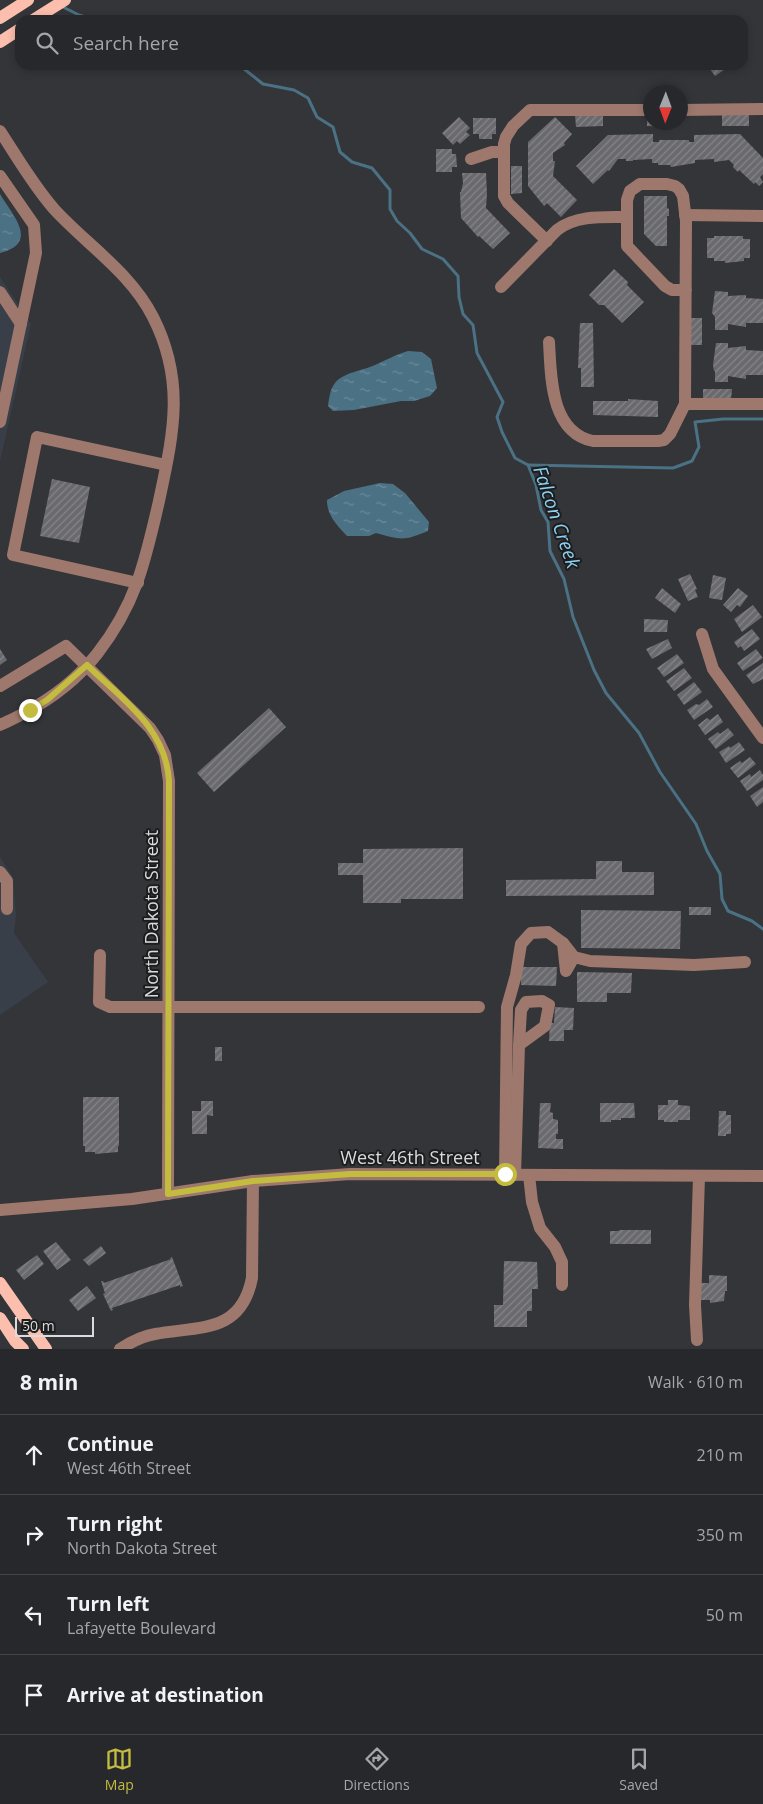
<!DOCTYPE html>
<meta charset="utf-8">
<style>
body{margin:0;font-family:"Open Sans",sans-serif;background:#323437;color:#f1f3f6}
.compass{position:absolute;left:643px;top:85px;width:45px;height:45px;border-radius:50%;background:#26282b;box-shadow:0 2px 8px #0003;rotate:181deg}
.scale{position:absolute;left:15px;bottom:12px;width:79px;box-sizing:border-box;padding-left:5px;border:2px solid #d9dbdd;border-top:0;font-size:14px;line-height:18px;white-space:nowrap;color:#d9dbdd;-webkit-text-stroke:4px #1b1d1e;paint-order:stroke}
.stop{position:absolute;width:15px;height:15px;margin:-11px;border:4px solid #c4bc3e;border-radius:50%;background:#fff}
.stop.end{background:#c4bc3e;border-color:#fff;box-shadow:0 1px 5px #0008}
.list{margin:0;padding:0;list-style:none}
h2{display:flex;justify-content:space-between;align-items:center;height:65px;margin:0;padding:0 20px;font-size:21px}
h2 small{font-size:16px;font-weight:400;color:#a4a6a9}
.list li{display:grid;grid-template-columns:32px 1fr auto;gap:15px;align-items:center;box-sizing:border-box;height:80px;padding:0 20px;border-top:1px solid #424447}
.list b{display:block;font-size:19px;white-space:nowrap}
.list p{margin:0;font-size:16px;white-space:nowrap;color:#a4a6a9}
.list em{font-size:16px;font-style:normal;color:#a4a6a9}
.icon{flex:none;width:28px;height:28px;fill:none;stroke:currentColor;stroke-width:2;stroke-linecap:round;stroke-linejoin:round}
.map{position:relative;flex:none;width:763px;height:1349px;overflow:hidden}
.search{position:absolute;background:#26282b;box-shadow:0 2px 8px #0003;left:15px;right:15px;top:15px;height:55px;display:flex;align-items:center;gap:12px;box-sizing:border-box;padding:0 18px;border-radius:15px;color:#a4a6a9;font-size:19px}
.sheet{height:385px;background:#26282b}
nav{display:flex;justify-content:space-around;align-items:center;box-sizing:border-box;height:70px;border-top:1px solid #424447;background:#26282b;font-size:14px;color:#a4a6a9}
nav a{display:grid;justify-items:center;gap:2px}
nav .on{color:#c4bc3e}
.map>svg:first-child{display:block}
.built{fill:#393f48}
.water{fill:url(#water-ripples)}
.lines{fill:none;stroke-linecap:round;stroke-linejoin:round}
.stream{stroke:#4b7184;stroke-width:3}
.building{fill:url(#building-hatch)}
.minor{stroke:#9e786d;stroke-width:12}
.major{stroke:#fdbfad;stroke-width:12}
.route{stroke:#c4bc3e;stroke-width:6}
.labels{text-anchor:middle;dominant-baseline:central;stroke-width:4;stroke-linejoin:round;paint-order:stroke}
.street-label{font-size:18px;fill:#d9dbdd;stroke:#1b1d1e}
.water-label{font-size:19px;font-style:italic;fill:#8dd0f2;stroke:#1b1d1e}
</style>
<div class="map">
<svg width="763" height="1349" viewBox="0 0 763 1349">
<defs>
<pattern id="water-ripples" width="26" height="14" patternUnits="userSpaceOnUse" patternTransform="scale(1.25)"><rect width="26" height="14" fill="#4b7184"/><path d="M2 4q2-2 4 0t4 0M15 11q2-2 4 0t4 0" fill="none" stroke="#6d8b9b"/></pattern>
<pattern id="building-hatch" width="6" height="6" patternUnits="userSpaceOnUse" patternTransform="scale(1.25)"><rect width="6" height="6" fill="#6a696e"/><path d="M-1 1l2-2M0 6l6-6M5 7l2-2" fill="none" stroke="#868589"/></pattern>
</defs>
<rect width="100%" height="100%" fill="#333539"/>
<g class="built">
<polygon points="0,277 31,324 0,461"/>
<polygon points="0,857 13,878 16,916 14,933 48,982 0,1015"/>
</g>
<g class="water">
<path d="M0 194C13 216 40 243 0 253Z"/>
<path d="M408 351 422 352 431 359 437 388 430 396 414 401H401L354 410 333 411 328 406C329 399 330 389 335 383 344 372 362 371 375 365 386 360 395 355 408 351Z"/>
<path d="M380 483 393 484 405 493 429 522 428 531C404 541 401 540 376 533L369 536H347C337 525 327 516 327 500L344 491Z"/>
</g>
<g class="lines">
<g class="stream">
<polyline points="61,6 79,15 95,20"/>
<polyline points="239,65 263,84 294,90 308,98 317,117 333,127 340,152 352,162 372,168 390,190 390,209 397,221 410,233 422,249 443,259 458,276 459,297 463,314 473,325 477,353 503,402 497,417 502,432 515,458 528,465 536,485 541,510 548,522 550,551 564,579 573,617 594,670 606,693 639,733 660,772 696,824 707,851 720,874 722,899 728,911 752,921 763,929"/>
<polyline points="528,465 673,468 692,461 699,447 695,422 723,419 763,419"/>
</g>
</g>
<g class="building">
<polygon points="707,65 731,65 715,76"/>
<polygon points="603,114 603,126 576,127 575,115"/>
<polygon points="647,114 650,114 650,122 675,122 674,127 647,126"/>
<rect x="722" y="115" width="27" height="11"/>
<polygon points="459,117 470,128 466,132 470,135 460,144 457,141 453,145 442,133"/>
<polygon points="555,117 572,134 564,143 565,145 553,153 553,161 555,161 553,176 577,200 561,217 547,203 544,206 528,186 528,142"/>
<polygon points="473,118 496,118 496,134 492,134 492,139 479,139 479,134 473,134"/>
<polygon points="653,134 653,142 659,142 659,140 689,140 689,142 694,142 694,135 740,134 763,158 763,174 760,177 763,182 759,186 755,182 754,184 739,170 738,172 733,167 734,165 729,160 714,162 714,159 695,160 695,163 671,167 670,165 658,165 658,163 652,163 652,159 633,160 633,161 626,161 626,159 618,159 609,171 608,170 593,184 576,166 608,135"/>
<polygon points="436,149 452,149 452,154 456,154 457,167 452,167 452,172 436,172"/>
<polygon points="511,166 522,166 522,193 511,194"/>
<polygon points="462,173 486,173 487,194 486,208 510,233 493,249 479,236 478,237 461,218 460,192 461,192 463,183"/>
<polygon points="644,196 667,196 667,208 669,209 669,216 667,216 667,246 656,246 644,234"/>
<polygon points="714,236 743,236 743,239 750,239 750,258 744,258 744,261 725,263 725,261 714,261 714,258 707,258 707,238 714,238"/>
<polygon points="614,269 628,282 627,285 644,302 622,323 604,305 599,305 589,295"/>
<polygon points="715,291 728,292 728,296 746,295 746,298 763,299 763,323 746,323 746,327 728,324 728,330 715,330 715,317 712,313"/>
<rect x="691" y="318" width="11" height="27"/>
<polygon points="580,323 593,323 594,387 581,387 581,368 578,368"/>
<polygon points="716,343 728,343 728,348 746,346 746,350 763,351 763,375 746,375 746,379 728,376 728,382 715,382 715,371 714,371 713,365"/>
<polygon points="703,389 732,389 731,400 703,400"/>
<polygon points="628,399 658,401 658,417 593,415 593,401 628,401"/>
<polygon points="52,479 90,487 79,543 40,536"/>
<polygon points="690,574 697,589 695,590 698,597 688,601 678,579"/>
<polygon points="713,575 726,578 722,600 709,598"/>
<polygon points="662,588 681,604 675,613 655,598"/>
<polygon points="738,588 748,596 740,607 737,605 731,612 723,605"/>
<polygon points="753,605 762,617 742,632 734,619"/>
<polygon points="644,619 668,620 667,632 644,632"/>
<polygon points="752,629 760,639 744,651 741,646 738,648 734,642"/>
<polygon points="668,639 672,648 652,659 646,649"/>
<polygon points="0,649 7,660 0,665"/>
<polygon points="756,649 763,658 743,671 737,663"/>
<polygon points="677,654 684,663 664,677 657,668"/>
<polygon points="763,663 763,679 753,684 746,675"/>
<polygon points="684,668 692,678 674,691 666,681"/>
<polygon points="694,682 702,692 684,705 677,695"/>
<polygon points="707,699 713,707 694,720 687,710 696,704 699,705"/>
<polygon points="269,708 286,727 214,792 197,773"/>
<polygon points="718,714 723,722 705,735 698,725 707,718 710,720"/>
<polygon points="728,728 734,735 716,749 708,739 718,732 720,734"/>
<polygon points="739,742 745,750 726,763 719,752 729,746 730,748"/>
<polygon points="750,757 756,764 738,778 730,768 740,761 742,763"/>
<polygon points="760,770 763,775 763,780 747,791 740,781 750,774 751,777"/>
<polygon points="763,787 763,802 757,807 750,796"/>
<polygon points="463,848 463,899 401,899 401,903 363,903 363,875 338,875 338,863 363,863 363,849"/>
<polygon points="596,861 622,861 622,872 654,872 654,895 506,896 506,880 596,879"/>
<rect x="689" y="907" width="22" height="8"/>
<polygon points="581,910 681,911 680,949 581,948"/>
<polygon points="521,967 557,967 556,986 521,985"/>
<polygon points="577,972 632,973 631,993 607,993 607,1002 577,1002"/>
<polygon points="555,1007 574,1008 573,1030 564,1030 564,1041 549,1041 550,1023 554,1023"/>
<rect x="215" y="1047" width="7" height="14"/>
<polygon points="83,1097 119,1097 119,1146 118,1146 118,1152 95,1154 95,1152 85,1152 85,1146 83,1146"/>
<polygon points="668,1100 678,1100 678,1105 690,1106 690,1120 678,1120 678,1122 664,1122 664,1120 658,1120 658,1105 668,1105"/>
<polygon points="201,1101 213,1101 213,1116 207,1115 207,1134 192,1134 192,1111 201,1111"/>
<polygon points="540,1103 551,1103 550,1112 553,1113 553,1119 558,1120 558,1134 556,1134 556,1139 563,1139 563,1149 538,1148"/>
<polygon points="600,1103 634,1103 635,1118 621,1118 621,1120 611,1120 611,1122 600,1122"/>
<polygon points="719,1111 726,1111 726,1115 731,1115 731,1134 726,1134 726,1136 718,1136"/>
<polygon points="619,1230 651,1230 651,1244 610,1244 610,1231 619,1231"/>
<polygon points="56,1242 71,1260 57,1270 43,1251"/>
<polygon points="101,1246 106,1253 89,1266 83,1260"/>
<polygon points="37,1255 44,1264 24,1280 16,1270"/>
<polygon points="172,1257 183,1286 180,1287 180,1285 112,1308 113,1310 111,1311 103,1294 105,1293 101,1281 103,1281 104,1283 171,1259 170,1258"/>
<polygon points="504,1261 537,1262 538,1289 532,1289 532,1311 527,1311 527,1327 494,1327 494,1305 503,1305"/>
<polygon points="709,1275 727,1276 727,1291 725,1291 724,1301 710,1303 710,1300 700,1300 701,1283 709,1283"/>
<polygon points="87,1286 96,1298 78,1311 69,1300"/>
</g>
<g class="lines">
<g class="minor">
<polyline points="680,110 763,109"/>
<path d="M0 131C17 157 33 185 54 209 87 245 130 272 153 317 186 382 173 435 159 501 145 562 136 604 97 654 78 678 51 699 24 713 16 718 8 721 0 725"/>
<polyline points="471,159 492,152 504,152"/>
<polyline points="0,176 34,225 36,253 0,422"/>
<polyline points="685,215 763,216"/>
<polyline points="547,241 508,203 504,196 504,144 506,137 513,126 530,110 650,110"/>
<path d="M501 287 557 230C576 215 603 217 627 217"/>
<polyline points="0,292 21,324"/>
<path d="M549 342C551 376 550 432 593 441H658L664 440 670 434 685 404 686 221 683 196 679 189 675 186 667 184H640L630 191 627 200V246L665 286 672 290H686"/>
<polyline points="685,404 763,404"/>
<polyline points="138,583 13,555 37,437 166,465"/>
<polyline points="702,634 713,669 763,738"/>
<polyline points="0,686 66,646 150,728 158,740 165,755 169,781 168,1194"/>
<polyline points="0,872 7,881 7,909"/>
<polyline points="563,943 566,971 574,957"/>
<polyline points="100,955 99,1002 110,1007 479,1007"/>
<polyline points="505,1175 507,1007 516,975 521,944 531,933 548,932 563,943 574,957 590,961 694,965 745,962"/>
<polyline points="515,1175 519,1045 545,1026 549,1005 542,1001 526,1002 521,1010 519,1045"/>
<polyline points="529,1175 532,1202 540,1228 555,1247 562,1262 562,1285"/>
<polyline points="0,1210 132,1199 253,1181 350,1174 763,1176"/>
<polyline points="697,1340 695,1305 699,1176"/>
<path d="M120 1349C131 1342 142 1336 155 1334 199 1326 241 1334 252 1278L253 1181"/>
</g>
<g class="major">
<polyline points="0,18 28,0"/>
<polyline points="33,20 65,0"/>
<polyline points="0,42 20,29"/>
<polyline points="0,1283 46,1349"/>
<polyline points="0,1318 15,1341 23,1349"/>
</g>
</g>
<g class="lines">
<path class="route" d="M30 710 47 700 87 665C122 699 166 728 169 781L168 1194 253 1181 350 1174H505"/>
</g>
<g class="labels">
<g class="street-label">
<text transform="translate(151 914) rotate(-90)">North Dakota Street</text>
<text x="410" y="1157">West 46th Street</text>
</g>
<g class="water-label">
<text transform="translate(557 517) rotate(71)">Falcon Creek</text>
</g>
</g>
</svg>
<svg class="compass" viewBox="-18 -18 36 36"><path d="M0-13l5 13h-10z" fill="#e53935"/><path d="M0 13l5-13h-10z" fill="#a4a6a9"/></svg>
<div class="scale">50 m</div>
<div class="stop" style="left:505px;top:1174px"></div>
<div class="stop end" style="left:30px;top:710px"></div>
<div class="search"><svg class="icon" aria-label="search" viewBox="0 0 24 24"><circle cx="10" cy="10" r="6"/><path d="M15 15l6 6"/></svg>Search here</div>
</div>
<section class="sheet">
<h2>8 min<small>Walk · 610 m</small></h2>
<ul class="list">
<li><svg class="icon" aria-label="ahead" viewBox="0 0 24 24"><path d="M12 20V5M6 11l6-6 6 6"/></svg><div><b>Continue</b><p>West 46th Street</p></div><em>210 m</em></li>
<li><svg class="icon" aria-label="right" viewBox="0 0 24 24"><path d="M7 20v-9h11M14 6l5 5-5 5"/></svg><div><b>Turn right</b><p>North Dakota Street</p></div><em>350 m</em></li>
<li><svg class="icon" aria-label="left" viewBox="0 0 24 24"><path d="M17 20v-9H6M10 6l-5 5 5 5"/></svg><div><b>Turn left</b><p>Lafayette Boulevard</p></div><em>50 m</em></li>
<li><svg class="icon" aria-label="arrive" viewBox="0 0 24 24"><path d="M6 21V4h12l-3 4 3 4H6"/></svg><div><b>Arrive at destination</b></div></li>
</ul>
</section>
<nav>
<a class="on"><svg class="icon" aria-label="map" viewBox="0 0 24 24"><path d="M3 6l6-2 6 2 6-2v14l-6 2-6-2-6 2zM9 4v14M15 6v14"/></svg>Map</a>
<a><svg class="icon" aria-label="directions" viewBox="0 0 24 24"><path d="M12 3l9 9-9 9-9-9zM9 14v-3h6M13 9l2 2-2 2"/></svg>Directions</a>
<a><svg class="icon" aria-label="saved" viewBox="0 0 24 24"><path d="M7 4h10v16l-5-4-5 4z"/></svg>Saved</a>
</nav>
